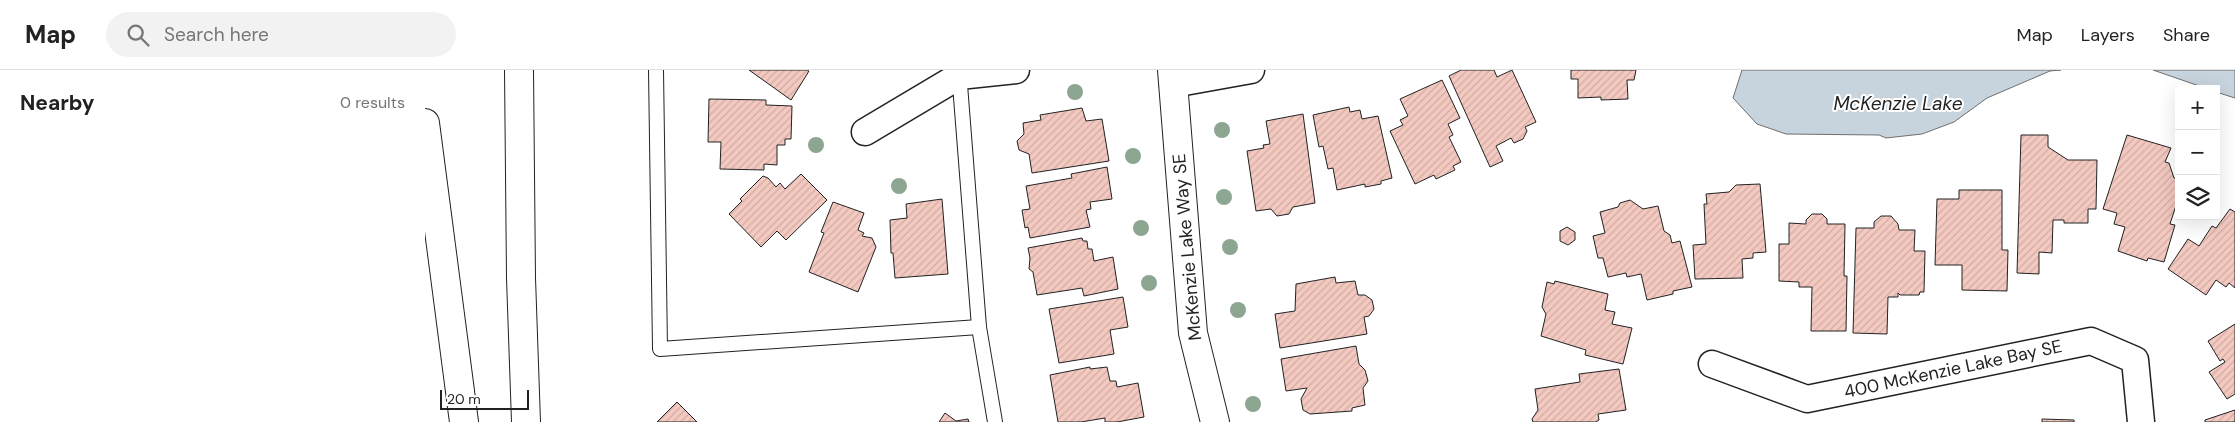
<!DOCTYPE html>
<meta charset="utf-8">
<style>
body{margin:0;font-family:"DM Sans",sans-serif;background:#f2f2f2;color:#222}
.controls{position:absolute;right:15px;top:15px;display:grid;overflow:hidden;border-radius:0px;box-shadow:0 5px 20px #0002}
.controls button{width:45px;height:45px;display:grid;place-items:center;padding:0;border:0;border-bottom:1px solid #e0e0e0;background:#fff;color:#222;font:25px sans-serif}
.scale{position:absolute;left:15px;bottom:12px;width:89px;box-sizing:border-box;padding-left:5px;border:2px solid #222;border-top:0;font-size:14px;line-height:18px;white-space:nowrap;color:#222;-webkit-text-stroke:4px #fff;paint-order:stroke}
.list{margin:0;padding:0;list-style:none}
h2{display:flex;justify-content:space-between;align-items:center;height:65px;margin:0;padding:0 20px;font-size:21px}
h2 small{font-size:16px;font-weight:400;color:#767676}
.icon{flex:none;width:28px;height:28px;fill:none;stroke:currentColor;stroke-width:2;stroke-linecap:round;stroke-linejoin:round}
.map{position:relative;flex:none;width:1810px;height:352px;overflow:hidden}
header{display:flex;align-items:center;gap:30px;box-sizing:border-box;height:70px;padding:0 25px;background:#fff;border-bottom:1px solid #e0e0e0}
header strong{font-size:24px}
nav{display:flex;gap:28px;margin-inline-start:auto;font-size:18px}
.search{width:350px;height:45px;background:#f2f2f2;display:flex;align-items:center;gap:12px;box-sizing:border-box;padding:0 18px;border-radius:28px;color:#767676;font-size:19px}
main{display:flex}
aside{flex:1;background:#fff}
.map>svg:first-child{display:block}
.water{fill:#c7d3dd;stroke:#6f6f6f}
.building{fill:url(#building-hatch);stroke:#222}
.lines{fill:none;stroke-linecap:round;stroke-linejoin:round}
.service-casing{stroke:#222;stroke-width:16}
.minor-casing{stroke:#222;stroke-width:29}
.tertiary-casing{stroke:#222;stroke-width:30}
.motorway-casing{stroke:#222;stroke-width:30}
.service{stroke:#fff;stroke-width:14}
.minor{stroke:#fff;stroke-width:26}
.tertiary{stroke:#fff;stroke-width:28}
.motorway{stroke:#fff;stroke-width:28}
.tree{fill:#8da692}
.labels{text-anchor:middle;dominant-baseline:central;stroke-width:4;stroke-linejoin:round;paint-order:stroke}
.street-label{font-size:18px;fill:#222;stroke:#fff}
.water-label{font-size:19px;font-style:italic;fill:#222;stroke:#fff}
</style>
<header>
<strong>Map</strong>
<div class="search"><svg class="icon" aria-label="search" viewBox="0 0 24 24"><circle cx="10" cy="10" r="6"/><path d="M15 15l6 6"/></svg>Search here</div>
<nav><a>Map</a><a>Layers</a><a>Share</a></nav>
</header>
<main>
<aside>
<h2>Nearby<small>0 results</small></h2>
<ul class="list">
</ul>
</aside>
<div class="map">
<svg width="1810" height="352" viewBox="0 0 1810 352">
<defs>
<pattern id="building-hatch" width="6" height="6" patternUnits="userSpaceOnUse" patternTransform="scale(1.25)"><rect width="6" height="6" fill="#f3c9c0"/><path d="M-1 1l2-2M0 6l6-6M5 7l2-2" fill="none" stroke="#d0aca5"/></pattern>
</defs>
<rect width="100%" height="100%" fill="#fff"/>
<g class="water">
<polygon points="1317,0 1636,0 1625,1 1562,28 1529,52 1497,64 1461,68 1454,65 1361,64 1332,54 1308,28"/>
<polygon points="1728,0 1810,0 1810,28 1791,22 1791,19 1783,19"/>
</g>
<g class="building">
<polygon points="324,0 382,0 384,1 366,30"/>
<polygon points="1036,0 1069,0 1072,7 1087,0 1111,52 1100,57 1102,61 1098,69 1089,73 1086,68 1071,76 1078,91 1065,97 1024,6"/>
<polygon points="1146,0 1211,0 1209,10 1202,10 1203,29 1176,30 1176,27 1153,28 1153,9 1146,9"/>
<polygon points="1017,10 1035,48 1023,54 1028,65 1024,67 1036,92 1028,96 1030,100 1011,109 1009,105 990,114 965,61 978,55 975,50 983,46 975,29"/>
<polygon points="284,29 341,30 341,35 367,36 366,69 360,69 360,75 352,75 352,95 339,94 339,100 295,99 296,72 283,72"/>
<polygon points="924,37 925,42 935,40 937,49 953,46 967,108 956,111 956,114 940,117 940,114 912,120 908,98 903,99 898,76 894,77 888,45"/>
<polygon points="657,38 661,51 677,49 684,91 607,103 604,84 594,80 592,71 599,64 598,53 616,50 615,45"/>
<polygon points="878,44 890,133 868,137 864,144 852,146 846,139 831,141 822,81 839,78 838,75 845,74 841,51"/>
<polygon points="1596,65 1623,65 1623,77 1643,90 1672,90 1671,139 1663,139 1663,153 1639,153 1639,150 1628,150 1627,183 1614,182 1614,204 1592,203"/>
<polygon points="1702,65 1746,78 1740,92 1744,93 1749,108 1754,108 1754,126 1745,154 1750,155 1739,192 1723,188 1722,191 1693,181 1700,157 1689,154 1692,143 1678,139"/>
<polygon points="682,97 687,129 665,132 666,139 661,140 665,157 605,168 603,157 600,158 597,140 605,139 601,116 647,108 646,104"/>
<polygon points="376,104 402,130 361,170 352,161 336,177 304,144 317,131 315,129 338,106 343,108 351,117 355,113 360,119"/>
<polygon points="1335,114 1341,182 1328,183 1328,188 1317,189 1318,208 1270,209 1268,175 1281,174 1279,134 1282,134 1281,124 1304,122 1311,115"/>
<polygon points="1534,120 1577,120 1577,180 1583,180 1582,221 1537,220 1537,195 1510,195 1512,129 1534,129"/>
<polygon points="517,129 523,204 470,208 468,183 466,183 465,150 482,148 481,134"/>
<polygon points="1205,130 1218,139 1233,136 1239,161 1245,165 1247,173 1255,171 1267,217 1248,221 1248,224 1222,230 1216,204 1202,207 1201,203 1183,207 1178,188 1173,188 1168,166 1180,163 1175,142 1193,137 1195,133"/>
<polygon points="408,132 439,143 433,160 439,163 437,166 447,168 451,177 433,222 384,202 399,163 396,162"/>
<polygon points="1805,139 1810,142 1810,218 1804,213 1801,217 1791,210 1781,225 1743,199 1763,169 1774,176 1787,156 1791,158"/>
<polygon points="1387,144 1397,144 1402,149 1402,154 1420,154 1419,206 1422,206 1421,261 1386,261 1387,217 1374,217 1374,212 1354,211 1354,174 1364,174 1364,153 1381,154 1381,150"/>
<polygon points="1456,146 1466,146 1473,154 1474,160 1490,160 1489,181 1500,181 1499,222 1495,222 1494,225 1475,225 1473,223 1473,227 1463,227 1462,264 1428,263 1431,158 1449,158 1449,152"/>
<polygon points="1142,157 1150,162 1150,170 1143,175 1135,171 1135,161"/>
<polygon points="657,168 658,171 662,171 663,179 667,179 669,191 688,187 693,219 659,226 657,218 612,225 608,202 604,199 605,188 603,178"/>
<polygon points="910,207 911,213 930,211 933,225 940,225 947,230 949,239 944,246 939,247 942,264 855,278 850,244 870,241 871,214"/>
<polygon points="1130,211 1183,224 1180,240 1190,242 1187,254 1207,258 1198,294 1160,285 1161,280 1116,266 1121,244 1117,237 1122,212 1129,214"/>
<polygon points="698,227 703,257 685,260 689,284 634,293 624,239"/>
<polygon points="1810,254 1810,324 1802,329 1784,302 1800,292 1798,289 1795,291 1783,271"/>
<polygon points="931,276 934,294 940,300 943,311 938,318 940,335 927,338 927,341 885,344 878,340 876,329 882,318 861,321 856,289"/>
<polygon points="665,297 665,299 682,297 685,311 691,311 692,317 713,313 719,347 692,352 680,352 680,348 656,352 633,352 625,305"/>
<polygon points="1194,299 1201,340 1173,344 1174,350 1171,352 1108,352 1107,349 1113,340 1110,319 1155,312 1154,304"/>
<polygon points="252,332 272,352 232,352"/>
<polygon points="1810,340 1810,352 1780,352 1780,350"/>
<polygon points="520,343 531,351 543,349 544,352 514,352"/>
<polygon points="1617,349 1649,350 1649,352 1617,352"/>
</g>
<g class="lines">
<defs>
<g id="service">
<polyline points="231,0 235,279 554,257"/>
<polyline points="534,2 554,257 570,352"/>
</g>
<g id="minor">
<polyline points="748,14 826,0"/>
<polyline points="440,62 534,6 591,0"/>
<polyline points="1287,294 1382,329 1666,271 1710,290 1716,352"/>
</g>
<polyline id="tertiary" points="747,0 768,263 790,352"/>
<g id="motorway">
<polyline points="94,0 96,208 101,352"/>
<polyline points="0,53 39,352"/>
</g>
</defs>
<use href="#service" class="service-casing"/>
<use href="#minor" class="minor-casing"/>
<use href="#tertiary" class="tertiary-casing"/>
<use href="#motorway" class="motorway-casing"/>
<use href="#service" class="service"/>
<use href="#minor" class="minor"/>
<use href="#tertiary" class="tertiary"/>
<use href="#motorway" class="motorway"/>
</g>
<g class="tree">
<circle cx="650" cy="22" r="8"/>
<circle cx="797" cy="60" r="8"/>
<circle cx="391" cy="75" r="8"/>
<circle cx="708" cy="86" r="8"/>
<circle cx="474" cy="116" r="8"/>
<circle cx="799" cy="127" r="8"/>
<circle cx="716" cy="158" r="8"/>
<circle cx="805" cy="177" r="8"/>
<circle cx="724" cy="213" r="8"/>
<circle cx="813" cy="240" r="8"/>
<circle cx="828" cy="334" r="8"/>
</g>
<g class="labels">
<g class="street-label">
<text transform="translate(762 177) rotate(-95)">McKenzie Lake Way SE</text>
<text transform="translate(1528 299) rotate(-12)">400 McKenzie Lake Bay SE</text>
</g>
<g class="water-label">
<text x="1473" y="33">McKenzie Lake</text>
</g>
</g>
</svg>
<div class="controls">
<button>+</button>
<button>−</button>
<button><svg class="icon" aria-label="layers" viewBox="0 0 24 24"><path d="M12 4l9 5-9 5-9-5zM3 14l9 5 9-5"/></svg></button>
</div>
<div class="scale">20 m</div>
</div>
</main>
